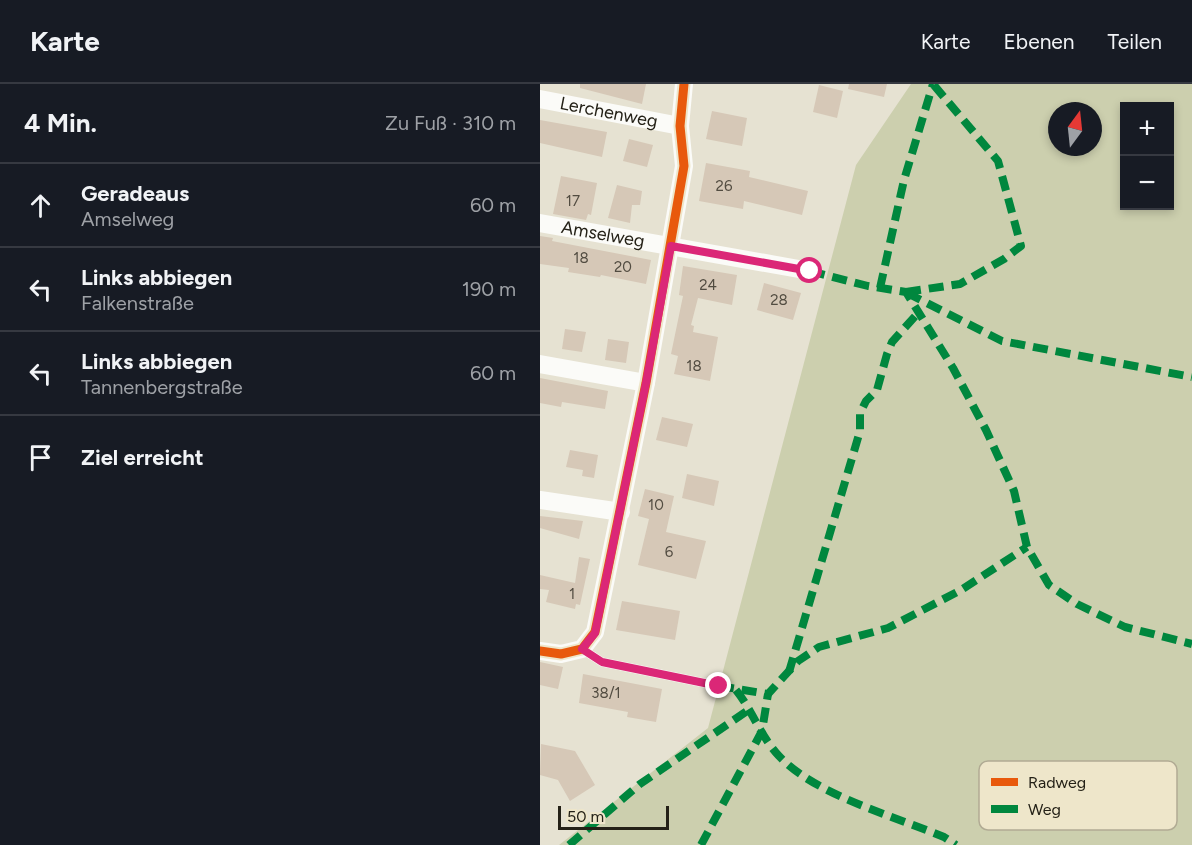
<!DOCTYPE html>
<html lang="de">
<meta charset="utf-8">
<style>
body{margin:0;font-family:Figtree,sans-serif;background:#20242c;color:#f1f3f6}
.controls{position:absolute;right:18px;top:18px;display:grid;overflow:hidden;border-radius:0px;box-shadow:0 3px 9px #0003}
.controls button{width:54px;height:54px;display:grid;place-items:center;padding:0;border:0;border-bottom:2px solid #363941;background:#171b24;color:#f1f3f6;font:30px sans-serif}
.compass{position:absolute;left:508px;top:18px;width:54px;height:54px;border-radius:50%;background:#171b24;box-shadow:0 3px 9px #0003;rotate:15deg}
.scale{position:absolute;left:18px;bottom:15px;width:111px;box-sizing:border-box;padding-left:6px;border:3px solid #242117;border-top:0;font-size:16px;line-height:21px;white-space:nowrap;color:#242117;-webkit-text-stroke:4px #eee6ca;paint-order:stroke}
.stop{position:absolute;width:18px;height:18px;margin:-14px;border:4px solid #db2777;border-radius:50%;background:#fff}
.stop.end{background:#db2777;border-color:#fff;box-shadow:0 2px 6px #0008}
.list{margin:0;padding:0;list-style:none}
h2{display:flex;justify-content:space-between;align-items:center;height:78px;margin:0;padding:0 24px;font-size:26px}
h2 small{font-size:20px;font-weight:400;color:#9ea1a6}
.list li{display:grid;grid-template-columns:39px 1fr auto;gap:18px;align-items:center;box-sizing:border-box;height:84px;padding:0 24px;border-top:2px solid #363941}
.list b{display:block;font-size:22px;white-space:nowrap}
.list p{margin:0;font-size:20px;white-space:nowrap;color:#9ea1a6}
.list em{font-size:20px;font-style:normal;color:#9ea1a6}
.icon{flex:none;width:33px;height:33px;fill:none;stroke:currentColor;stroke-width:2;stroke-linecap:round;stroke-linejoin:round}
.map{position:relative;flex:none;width:652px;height:761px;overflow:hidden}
header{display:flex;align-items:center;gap:36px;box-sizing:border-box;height:84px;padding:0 30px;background:#171b24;border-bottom:2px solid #363941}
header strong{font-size:28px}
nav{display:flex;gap:33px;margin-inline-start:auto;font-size:21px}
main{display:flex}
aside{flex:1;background:#171b24}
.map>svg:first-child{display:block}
.green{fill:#cccfae;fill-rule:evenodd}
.building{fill:#d6c8b7}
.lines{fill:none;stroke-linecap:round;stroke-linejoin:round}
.lane{stroke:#fbfbf8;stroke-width:9}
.street{stroke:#fbfbf8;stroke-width:18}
.quiet{stroke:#00873e;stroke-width:8;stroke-dasharray:15 8;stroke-linecap:butt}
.cycleway-casing{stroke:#eee6ca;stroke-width:13}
.cycleway{stroke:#e8590c;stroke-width:9}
.route{stroke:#db2777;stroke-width:8}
.labels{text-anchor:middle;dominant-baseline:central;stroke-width:5;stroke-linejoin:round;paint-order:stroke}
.number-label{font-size:15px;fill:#524c41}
.street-label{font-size:18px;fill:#242117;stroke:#eee6ca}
.key{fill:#eee6ca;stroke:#b1ab94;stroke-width:1.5}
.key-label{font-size:16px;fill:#242117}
</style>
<header>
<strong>Karte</strong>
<nav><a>Karte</a><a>Ebenen</a><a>Teilen</a></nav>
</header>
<main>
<aside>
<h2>4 Min.<small>Zu Fuß · 310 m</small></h2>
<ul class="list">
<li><svg class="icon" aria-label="ahead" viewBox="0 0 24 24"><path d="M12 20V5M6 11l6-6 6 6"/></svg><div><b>Geradeaus</b><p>Amselweg</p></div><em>60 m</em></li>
<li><svg class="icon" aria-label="left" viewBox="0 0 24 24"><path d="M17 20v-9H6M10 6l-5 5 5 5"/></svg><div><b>Links abbiegen</b><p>Falkenstraße</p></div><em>190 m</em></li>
<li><svg class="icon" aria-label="left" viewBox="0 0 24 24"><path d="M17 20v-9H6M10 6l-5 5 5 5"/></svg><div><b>Links abbiegen</b><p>Tannenbergstraße</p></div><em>60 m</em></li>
<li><svg class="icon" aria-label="arrive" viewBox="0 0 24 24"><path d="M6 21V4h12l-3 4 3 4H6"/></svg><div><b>Ziel erreicht</b></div></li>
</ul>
</aside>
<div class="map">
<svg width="652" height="761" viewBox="0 0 652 761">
<rect width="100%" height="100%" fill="#e6e2d2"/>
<path class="green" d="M371 0H652V761H19L168 644 316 81ZM584 22H630V122H584ZM517 27H553V63H517Z"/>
<g class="building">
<polygon points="40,0 106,0 102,20 40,4"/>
<polygon points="309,0 347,0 344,13 308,5"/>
<polygon points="279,1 303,7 297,34 273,28"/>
<polygon points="172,27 207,34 202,62 166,55"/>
<polygon points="0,36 67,48 62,73 0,59"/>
<polygon points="89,55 113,61 107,83 83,77"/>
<polygon points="166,79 210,87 209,93 268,107 262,131 204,117 203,125 159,117"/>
<polygon points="21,92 57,99 51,131 48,130 46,136 13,130"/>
<polygon points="77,101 102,107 100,121 92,121 90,139 68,134"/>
<polygon points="0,152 13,154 12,157 111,176 106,200 61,191 60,193 28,188 29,184 0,180"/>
<polygon points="143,182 197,191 192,221 158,214 151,241 154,242 153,248 178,253 170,297 134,290 138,272 131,270 143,212 139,211"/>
<polygon points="224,199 261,209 253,236 217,226"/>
<polygon points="25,245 46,248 42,268 22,265"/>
<polygon points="68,255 89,258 86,279 65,276"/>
<polygon points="0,294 68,307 65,325 22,318 21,323 0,319"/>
<polygon points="122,333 153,340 147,363 116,356"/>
<polygon points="30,366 58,371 54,394 42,392 43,386 26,383"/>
<polygon points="147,390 179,397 174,422 142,414"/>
<polygon points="105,405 134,412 126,448 166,457 156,495 98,481 109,435 98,432"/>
<polygon points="0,432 43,437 39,455 0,444"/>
<polygon points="39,473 50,475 40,521 36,520 35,525 6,518 9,506 0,505 0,491 35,499"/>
<polygon points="82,517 140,527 135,556 76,546"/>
<polygon points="0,578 23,583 18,605 0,601"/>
<polygon points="43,590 122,605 116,638 87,633 88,628 39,619"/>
<polygon points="1,660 35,667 55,701 30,717 18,696 0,691"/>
</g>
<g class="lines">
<polyline class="lane" points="42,565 62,578 179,602"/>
<g class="street">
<path id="s1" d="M0 15 140 42"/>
<path id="s2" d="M0 139 270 187"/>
<polyline points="0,280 106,299"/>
<polyline points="0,416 81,428"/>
<polyline points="0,567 21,570 42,565 55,548 106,299 144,82 140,42 144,0"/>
</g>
<g class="quiet">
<polyline points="270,187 328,202 366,208 413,284 446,346 474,407 487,463 509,501 537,520 585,543 652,560"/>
<polyline points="340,204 364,96 393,0"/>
<polyline points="366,208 420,200 464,175 481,162 458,77 393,0"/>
<polyline points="367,209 462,257 652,293"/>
<polyline points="249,588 320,347 320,329 326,317 337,306 347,270 352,258 378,229"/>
<polyline points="179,602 228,610 258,577 279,563 348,544 421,506 487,463"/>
<path d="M196 606C212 626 221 653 239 672 275 711 354 732 404 753L416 761"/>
<polyline points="29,761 100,700 210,625"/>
<polyline points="161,761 222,647 228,610"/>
</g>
<defs>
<polyline id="cycleway" points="0,567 21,570 42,565 55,548 106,299 144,82 140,42 144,0"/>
</defs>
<use href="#cycleway" class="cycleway-casing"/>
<use href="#cycleway" class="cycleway"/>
</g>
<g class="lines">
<polyline class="route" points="179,602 62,578 42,565 55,549 106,299 131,162 270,187"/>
</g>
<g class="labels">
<g class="number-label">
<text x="184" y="102">26</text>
<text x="33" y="117">17</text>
<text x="41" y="174">18</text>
<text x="83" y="183">20</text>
<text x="168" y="201">24</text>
<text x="239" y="216">28</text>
<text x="154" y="282">18</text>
<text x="116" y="421">10</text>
<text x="129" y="468">6</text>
<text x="32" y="510">1</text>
<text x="66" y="609">38/1</text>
</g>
<g class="street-label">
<text stroke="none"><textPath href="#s1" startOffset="70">Lerchenweg</textPath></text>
<text stroke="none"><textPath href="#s2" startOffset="64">Amselweg</textPath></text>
</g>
</g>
<rect x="439" y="677" width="198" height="69" rx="9" class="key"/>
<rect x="451" y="694" width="27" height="8" fill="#e8590c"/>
<rect x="451" y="721" width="27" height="8" fill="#00873e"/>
<g class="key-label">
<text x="488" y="704">Radweg</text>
<text x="488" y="731">Weg</text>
</g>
</svg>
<div class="controls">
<button>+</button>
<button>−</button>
</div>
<svg class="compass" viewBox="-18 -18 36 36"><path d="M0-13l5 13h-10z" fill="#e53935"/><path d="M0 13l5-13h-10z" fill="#9ea1a6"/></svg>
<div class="scale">50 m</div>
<div class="stop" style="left:270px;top:187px"></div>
<div class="stop end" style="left:179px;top:602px"></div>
</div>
</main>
